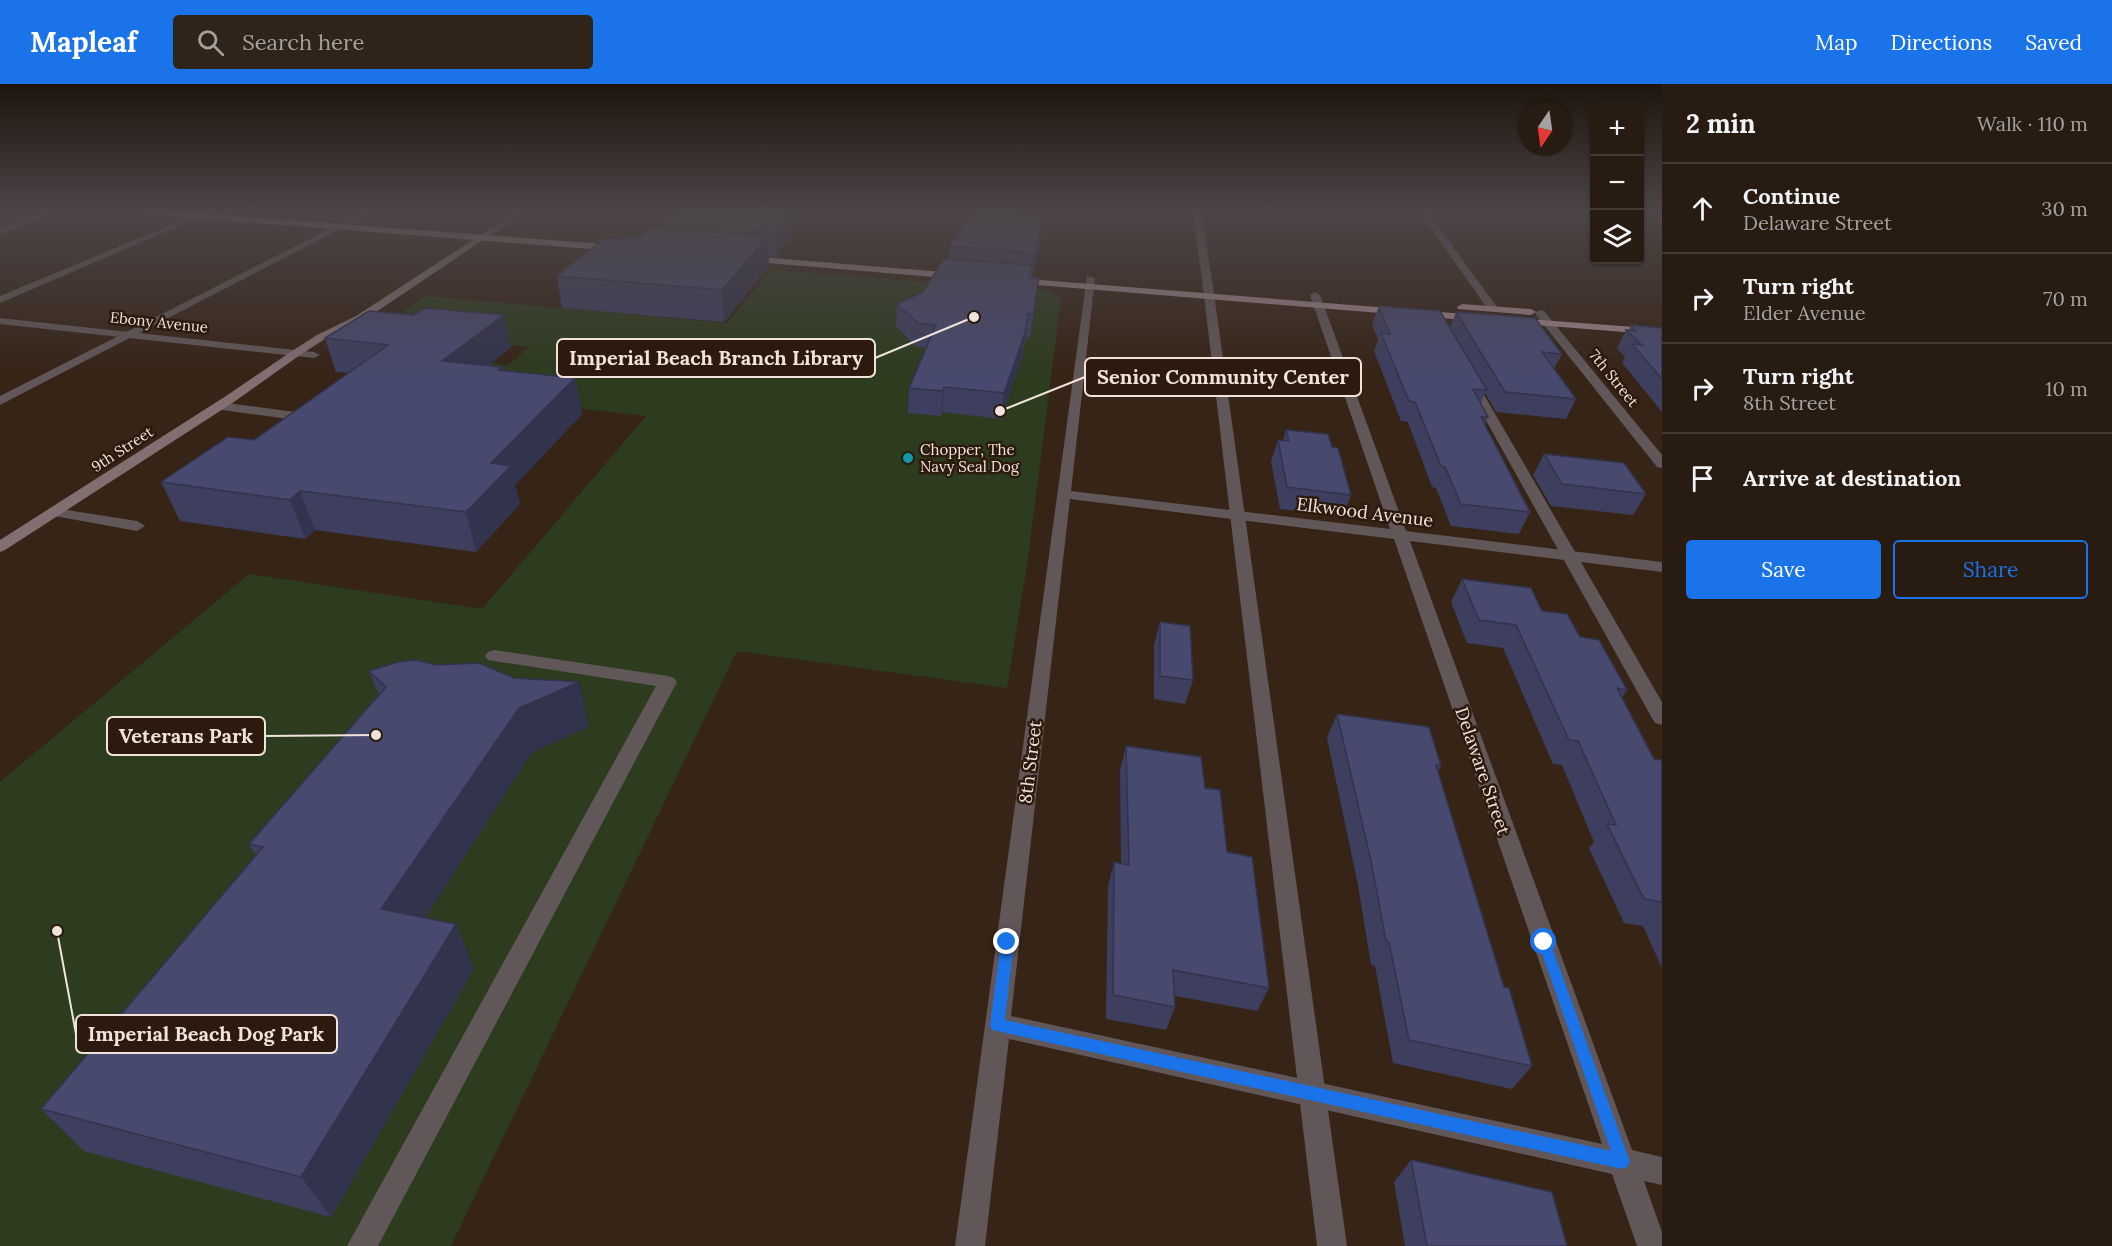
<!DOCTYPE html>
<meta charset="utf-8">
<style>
body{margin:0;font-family:Lora,serif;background:#30241a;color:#f1f3f6}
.controls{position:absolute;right:18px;top:18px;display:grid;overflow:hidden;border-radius:6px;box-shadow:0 2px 4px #0004}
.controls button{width:54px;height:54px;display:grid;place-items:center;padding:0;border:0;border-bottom:2px solid #443931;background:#281b11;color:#f1f3f6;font:30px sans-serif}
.compass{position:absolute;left:1518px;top:18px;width:54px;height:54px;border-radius:50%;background:#281b11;box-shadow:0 2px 4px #0004;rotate:193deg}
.stop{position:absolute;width:18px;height:18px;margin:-14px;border:4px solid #1a73e8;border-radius:50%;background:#fff}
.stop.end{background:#1a73e8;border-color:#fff;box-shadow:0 2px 6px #0008}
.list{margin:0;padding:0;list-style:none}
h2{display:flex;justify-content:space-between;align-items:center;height:78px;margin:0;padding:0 24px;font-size:26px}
h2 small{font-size:20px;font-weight:400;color:#a5a19f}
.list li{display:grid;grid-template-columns:39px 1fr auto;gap:18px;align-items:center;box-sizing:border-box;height:90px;padding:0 24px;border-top:2px solid #443931}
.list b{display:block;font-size:22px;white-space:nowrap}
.list p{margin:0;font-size:20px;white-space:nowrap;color:#a5a19f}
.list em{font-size:20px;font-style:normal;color:#a5a19f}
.actions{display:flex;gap:12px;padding:18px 24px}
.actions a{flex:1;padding:14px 0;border:2px solid #1a73e8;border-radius:6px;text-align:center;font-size:21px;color:#1a73e8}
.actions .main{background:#1a73e8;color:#fff}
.icon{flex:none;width:33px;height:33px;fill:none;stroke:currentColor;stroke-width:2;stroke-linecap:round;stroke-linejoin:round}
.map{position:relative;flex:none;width:1662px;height:1162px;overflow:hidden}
header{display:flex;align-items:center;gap:36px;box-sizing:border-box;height:84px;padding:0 30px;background:#1a73e8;color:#fff}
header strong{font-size:28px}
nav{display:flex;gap:33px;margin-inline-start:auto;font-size:21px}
.search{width:420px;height:54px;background:#30241a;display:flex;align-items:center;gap:15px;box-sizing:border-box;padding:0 21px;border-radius:6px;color:#a5a19f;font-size:22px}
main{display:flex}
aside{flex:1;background:#281b11}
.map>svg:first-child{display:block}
.green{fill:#2d3b1f}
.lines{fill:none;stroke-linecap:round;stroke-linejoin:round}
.service{fill:#615658;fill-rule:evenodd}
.minor{fill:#615658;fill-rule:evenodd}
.tertiary{fill:#615658;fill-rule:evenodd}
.secondary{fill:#816f72;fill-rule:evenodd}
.primary{fill:#9a8286;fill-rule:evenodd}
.wall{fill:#3e3f5f}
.shaded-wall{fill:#32334d}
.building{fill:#48496e;stroke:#32334d;stroke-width:1.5}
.route{fill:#1a73e8}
.culture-dot{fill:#0f9aa8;stroke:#2b1a0d;stroke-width:2}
.labels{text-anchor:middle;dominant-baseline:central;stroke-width:5;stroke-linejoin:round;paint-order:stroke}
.far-street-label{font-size:15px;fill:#efe3db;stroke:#2b1a0d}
.far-poi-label{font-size:15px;fill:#efe3db;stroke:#2b1a0d;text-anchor:start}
.street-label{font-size:18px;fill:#efe3db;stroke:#2b1a0d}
.leader{fill:none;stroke:#efe3db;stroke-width:2}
.callout-dot{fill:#efe3db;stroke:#2b1a0d;stroke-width:2}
.callout{fill:#2b1a0d;stroke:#efe3db;stroke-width:2}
.callout-label{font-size:20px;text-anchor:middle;font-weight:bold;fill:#efe3db}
</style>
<header>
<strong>Mapleaf</strong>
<div class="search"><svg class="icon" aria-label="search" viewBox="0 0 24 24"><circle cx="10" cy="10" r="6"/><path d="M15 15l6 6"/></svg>Search here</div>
<nav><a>Map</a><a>Directions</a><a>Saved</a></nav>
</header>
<main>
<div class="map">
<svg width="1662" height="1162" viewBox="0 0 1662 1162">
<rect width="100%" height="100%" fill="#362417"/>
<polygon class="green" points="771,186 1047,207 1061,214 1028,475 1007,604 737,567 451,1162 0,1162 0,698 249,490 482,525 646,332 423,307 462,276 508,281 529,263 374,247 426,212 727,239"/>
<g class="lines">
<g class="service">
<polygon points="49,127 60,127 0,150 0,144"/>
<polygon points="365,127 375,127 0,321 0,312"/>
<polygon points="1208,200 1213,203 1347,1162 1317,1162 1203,203"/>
<polygon points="1470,293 1476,297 1662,618 1662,641 1655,639 1652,634 1464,297"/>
<polygon points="219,318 295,328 301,332 295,336 215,325 213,322 215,319"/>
<polygon points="54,424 137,437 145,442 137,447 49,431 47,428 49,425"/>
<polygon points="494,566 668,592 674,594 677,598 378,1162 347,1162 656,602 488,576 485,572 488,568"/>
</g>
<g class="minor">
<polygon points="204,127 214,127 0,219 0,212"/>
<polygon points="1193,127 1201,127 1213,203 1208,206 1203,203"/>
<polygon points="1419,127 1427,127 1497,223 1497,227 1489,227"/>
<polygon points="1644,127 1653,127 1662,133 1662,140"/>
<path d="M1087 192 1095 194 1071 407 1390 445 1310 211 1315 208 1320 211 1406 447 1662 478V488L1410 457 1632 1066 1662 1073V1101L1644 1097 1662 1148V1162H1637L1612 1090 1009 955 985 1162H955ZM1070 415 1394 455 1602 1060 1011 932Z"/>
<polygon points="1540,226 1544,227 1662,371 1662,384 1657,383 1536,231 1535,229"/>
<polygon points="0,234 314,268 320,271 314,274 0,240"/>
</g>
<polygon class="tertiary" points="520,127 529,127 497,148 490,146"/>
<polygon class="secondary" points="491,144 498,146 364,236 325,255 300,271 234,318 5,466 0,468 0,456 226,312 292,267 317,251 356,232"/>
<g class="primary">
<polygon points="138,127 170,127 617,161 622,164 617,167 142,130"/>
<polygon points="746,172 957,189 962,192 957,195 743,177 743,173"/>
<polygon points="1015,194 1478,231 1483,234 1478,237 1012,199 1010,197"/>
<polygon points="1462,220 1531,225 1536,228 1531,231 1458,225 1457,223"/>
<polygon points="1514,234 1662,245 1662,251 1510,239 1510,235"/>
</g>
</g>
<g class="wall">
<polygon points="676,127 804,127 804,137 776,173 768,172 769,182 724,238 562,224 557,192 622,155 639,153 661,144 661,141"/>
<polygon points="1030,127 1028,133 1041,157 1032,193 1030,193 1036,216 1030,254 1026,253 1022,273 1001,335 942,328 941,332 908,329 909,304 926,264 916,263 896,242 897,220 923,208 949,175 950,162"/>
<polygon points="1379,222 1450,244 1456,228 1562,270 1554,285 1576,315 1566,335 1496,328 1485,309 1481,319 1488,333 1485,341 1530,428 1519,450 1451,442 1436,404 1432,403 1408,338 1401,337 1374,267 1378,256 1372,240"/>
<polygon points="1631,241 1662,244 1662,328 1622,279 1625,273 1617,264 1626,246 1629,246"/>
<polygon points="325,254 511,263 488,282 502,283 503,287 575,294 582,330 515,401 520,420 476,468 315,446 305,455 180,437 161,398 254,356 349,289 336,288"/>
<polygon points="1286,346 1332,363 1351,411 1343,432 1280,425 1271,377 1278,356 1283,357"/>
<polygon points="1544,370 1646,410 1633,431 1551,422 1533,391"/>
<polygon points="1462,495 1542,527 1580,553 1627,606 1622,614 1654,675 1662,676 1662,884 1643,842 1624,839 1589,764 1594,758 1562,681 1553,680 1503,564 1467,559 1451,518"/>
<polygon points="1160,538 1193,596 1185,620 1154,615 1154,561"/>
<polygon points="369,587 589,642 531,669 425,834 456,840 474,885 331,1133 84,1067 41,1025 256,771 249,760 379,611"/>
<polygon points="1337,630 1441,682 1438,687 1504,903 1532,982 1512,1005 1393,979 1375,882 1371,881 1358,801 1327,654"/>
<polygon points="1126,662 1205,704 1227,768 1269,904 1257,927 1175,912 1175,923 1166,946 1106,935 1108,802 1114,778 1121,780 1120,686"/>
<polygon points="1411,1076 1567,1162 1405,1162 1394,1098"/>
</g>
<g class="shaded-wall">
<polygon points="794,127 804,127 804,137 776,173 775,149"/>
<polygon points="1026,127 1030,127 1021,156 1024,133"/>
<polygon points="1044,134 1041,157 1032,193 1035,169"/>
<polygon points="768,152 769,182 724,238 722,206"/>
<polygon points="1039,194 1036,216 1030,254 1033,230"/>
<polygon points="1028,230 1022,273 1001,335 1004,309"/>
<polygon points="504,231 511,263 451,312 442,277"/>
<polygon points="575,294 582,330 515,401 520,420 476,468 466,428 491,379"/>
<polygon points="944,303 942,328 941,332 943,307"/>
<polygon points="300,407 315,446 305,455 290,416"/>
<polygon points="579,598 589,642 531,669 402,870 381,825 519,624"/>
<polygon points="456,840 474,885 331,1133 301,1093"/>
</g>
<g class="building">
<polygon points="676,127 794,127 775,149 661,141"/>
<polygon points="972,127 1026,127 1024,133 1044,134 1035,169 950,162"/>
<polygon points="650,143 768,152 722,206 557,192 605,154 622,155 626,152 639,153"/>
<polygon points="944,175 1032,181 1029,193 1039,194 1033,230 1028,230 1025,249 1004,309 944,303 943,307 909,304 936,241 918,239 897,220 923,208"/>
<polygon points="1379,222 1440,227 1487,306 1473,305 1488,333 1481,333 1530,428 1461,420 1445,383 1441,382 1415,318 1409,317 1381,249 1390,250"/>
<polygon points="425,224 504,231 442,277 502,283 498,286 575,294 491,379 511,382 466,428 300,407 290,416 161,398 228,353 254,356 388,261 325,254 369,227 414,231"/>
<polygon points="1456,228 1535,234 1562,270 1542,268 1576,315 1505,308"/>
<polygon points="1631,241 1662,244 1662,295 1632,260 1642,261 1626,246 1636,247"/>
<polygon points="1286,346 1328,350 1332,363 1338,364 1351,411 1287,403 1278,356 1289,357"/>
<polygon points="1544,370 1624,379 1646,410 1562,400"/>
<polygon points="1462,495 1531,504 1542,527 1567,530 1580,553 1599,556 1627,606 1617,604 1654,675 1662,676 1662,818 1644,815 1607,740 1616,741 1578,657 1569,656 1516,541 1479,536"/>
<polygon points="1160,538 1190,542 1193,596 1160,592"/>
<polygon points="416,576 436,581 479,579 514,594 579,598 519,624 381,825 456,840 301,1093 41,1025 263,763 249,760 386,603 369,587 398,578"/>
<polygon points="1337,630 1429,643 1441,682 1436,681 1504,903 1509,904 1532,982 1409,956 1389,858 1386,857 1371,777"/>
<polygon points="1126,662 1201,673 1205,704 1220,706 1227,768 1252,773 1269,904 1173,886 1175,923 1113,911 1114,778 1129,781"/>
<polygon points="1411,1076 1552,1108 1567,1162 1427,1162"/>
</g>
<linearGradient id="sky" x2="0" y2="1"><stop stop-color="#1e140d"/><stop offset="0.44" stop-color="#4c4547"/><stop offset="1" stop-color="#4c4547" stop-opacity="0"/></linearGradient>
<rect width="1662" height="289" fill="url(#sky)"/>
<polygon class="route" points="1007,853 1014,858 1005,936 1611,1067 1538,858 1540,855 1549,855 1630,1078 1627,1083 1622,1085 997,947 992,946 990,941 1001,858"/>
<circle class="culture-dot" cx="908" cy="374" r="6"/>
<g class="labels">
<g class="far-street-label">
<text transform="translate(159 238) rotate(6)">Ebony Avenue</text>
<text transform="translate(1614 294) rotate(51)">7th Street</text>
<text transform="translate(122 365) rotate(-33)">9th Street</text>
</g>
<g class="far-poi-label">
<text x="920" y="365">Chopper, The<tspan x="920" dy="17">Navy Seal Dog</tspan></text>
</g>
<g class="street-label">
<text transform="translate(1365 428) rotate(7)">Elkwood Avenue</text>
<text transform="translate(1030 678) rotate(-83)">8th Street</text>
<text transform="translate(1483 687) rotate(71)">Delaware Street</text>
</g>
</g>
<path class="leader" d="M974 233L875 274M1000 327L1085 293M376 651L265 652M57 847L76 950"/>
<g class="callout-dot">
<circle cx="974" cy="233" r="6"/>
<circle cx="1000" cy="327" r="6"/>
<circle cx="376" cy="651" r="6"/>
<circle cx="57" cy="847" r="6"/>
</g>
<g class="callout">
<rect x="557" y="255" width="318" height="38" rx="6"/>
<rect x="1085" y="274" width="276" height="38" rx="6"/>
<rect x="107" y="633" width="158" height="38" rx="6"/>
<rect x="76" y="931" width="261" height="38" rx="6"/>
</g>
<g class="callout-label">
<text x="716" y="281">Imperial Beach Branch Library</text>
<text x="1223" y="300">Senior Community Center</text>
<text x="186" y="659">Veterans Park</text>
<text x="206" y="957">Imperial Beach Dog Park</text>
</g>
</svg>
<div class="controls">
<button>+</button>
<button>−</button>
<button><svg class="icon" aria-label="layers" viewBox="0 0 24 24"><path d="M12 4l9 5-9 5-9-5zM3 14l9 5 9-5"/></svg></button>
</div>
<svg class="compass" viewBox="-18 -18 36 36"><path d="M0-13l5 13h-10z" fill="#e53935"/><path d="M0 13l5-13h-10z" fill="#a5a19f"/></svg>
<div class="stop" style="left:1544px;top:858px"></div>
<div class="stop end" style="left:1007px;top:858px"></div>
</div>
<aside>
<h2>2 min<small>Walk · 110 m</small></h2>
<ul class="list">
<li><svg class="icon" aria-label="ahead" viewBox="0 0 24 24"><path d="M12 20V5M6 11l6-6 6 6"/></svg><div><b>Continue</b><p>Delaware Street</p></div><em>30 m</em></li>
<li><svg class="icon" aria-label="right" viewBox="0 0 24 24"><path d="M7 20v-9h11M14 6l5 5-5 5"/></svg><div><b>Turn right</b><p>Elder Avenue</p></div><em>70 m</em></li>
<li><svg class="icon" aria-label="right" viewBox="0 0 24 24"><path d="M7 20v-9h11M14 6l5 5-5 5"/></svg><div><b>Turn right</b><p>8th Street</p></div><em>10 m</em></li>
<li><svg class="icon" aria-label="arrive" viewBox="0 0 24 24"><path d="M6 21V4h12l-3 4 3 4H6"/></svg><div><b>Arrive at destination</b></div></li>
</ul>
<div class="actions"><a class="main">Save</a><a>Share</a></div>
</aside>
</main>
